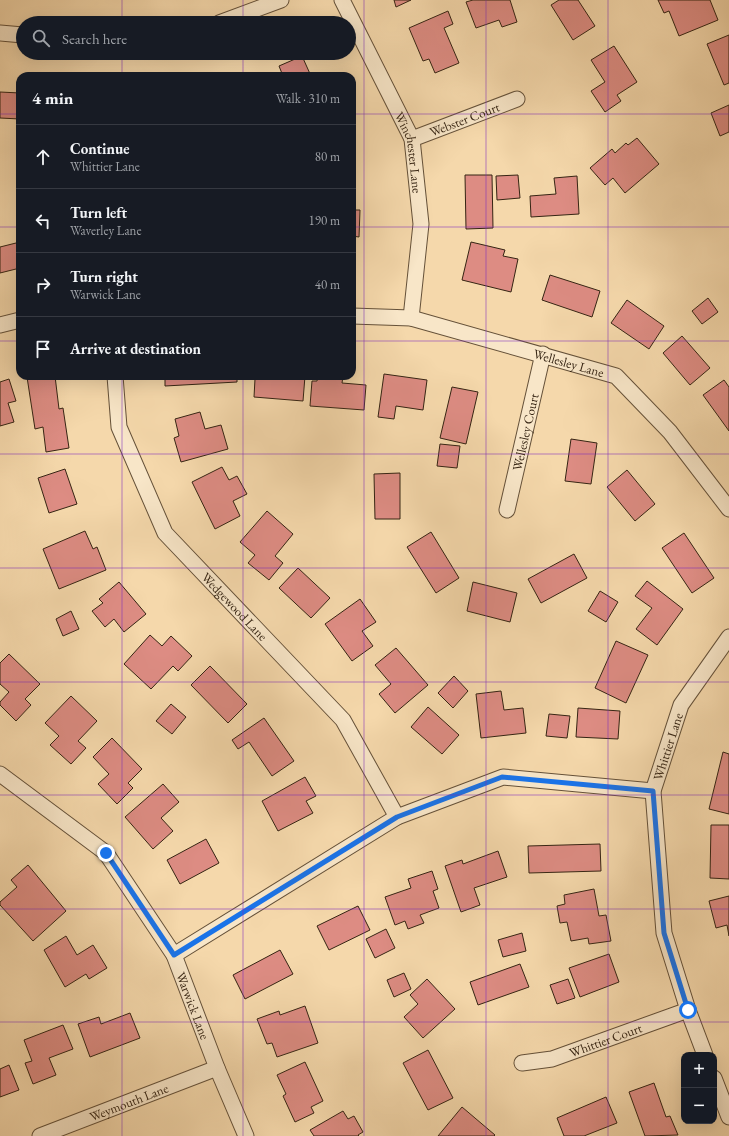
<!DOCTYPE html>
<meta charset="utf-8">
<style>
body{margin:0;font-family:"EB Garamond",serif;background:#242831;color:#f1f3f6}
.controls{position:absolute;right:12px;bottom:12px;display:grid;overflow:hidden;border-radius:8px;box-shadow:0 4px 16px #0002}
.controls button{width:36px;height:36px;display:grid;place-items:center;padding:0;border:0;border-bottom:1px solid #363941;background:#171b24;color:#f1f3f6;font:20px sans-serif}
.stop{position:absolute;width:12px;height:12px;margin:-9px;border:3px solid #1a73e8;border-radius:50%;background:#fff}
.stop.end{background:#1a73e8;border-color:#fff;box-shadow:0 1px 4px #0008}
.list{margin:0;padding:0;list-style:none}
h2{display:flex;justify-content:space-between;align-items:center;height:52px;margin:0;padding:0 16px;font-size:17px}
h2 small{font-size:13px;font-weight:400;color:#9ea1a6}
.list li{display:grid;grid-template-columns:26px 1fr auto;gap:12px;align-items:center;box-sizing:border-box;height:64px;padding:0 16px;border-top:1px solid #363941}
.list b{display:block;font-size:15px;white-space:nowrap}
.list p{margin:0;font-size:13px;white-space:nowrap;color:#9ea1a6}
.list em{font-size:13px;font-style:normal;color:#9ea1a6}
.icon{flex:none;width:22px;height:22px;fill:none;stroke:currentColor;stroke-width:2;stroke-linecap:round;stroke-linejoin:round}
.map{position:relative;flex:none;width:729px;height:1136px;overflow:hidden}
.search{position:absolute;background:#171b24;box-shadow:0 4px 16px #0002;left:16px;top:16px;width:340px;height:44px;display:flex;align-items:center;gap:10px;box-sizing:border-box;padding:0 14px;border-radius:22px;color:#9ea1a6;font-size:15px}
.panel{position:absolute;background:#171b24;box-shadow:0 4px 16px #0002;left:16px;top:72px;width:340px;height:308px;border-radius:12px}
.map>svg:first-child{display:block}
.building{fill:#dd8c83;stroke:#352413}
.lines{fill:none;stroke-linecap:round;stroke-linejoin:round}
.street-casing{stroke:#655139;stroke-width:17}
.street{stroke:#f8e6c8;stroke-width:15}
.route{stroke:#1a73e8;stroke-width:5}
.grid{fill:none;stroke:#7b2cbf;stroke-width:1;stroke-opacity:0.55}
.labels{text-anchor:middle;dominant-baseline:central;stroke-width:4;stroke-linejoin:round;paint-order:stroke}
.street-label{font-size:13px;fill:#352413;stroke:#f8e6c8}
</style>
<div class="map">
<svg width="729" height="1136" viewBox="0 0 729 1136">
<rect width="100%" height="100%" fill="#f5d8ab"/>
<filter id="stains"><feTurbulence type="fractalNoise" baseFrequency=".005" numOctaves="4"/><feColorMatrix values="0 0 0 0 .2 0 0 0 0 .09 0 0 0 0 .02 0 0 0 .5 -.17"/></filter>
<radialGradient id="worn" r=".72"><stop offset=".6" stop-color="#630" stop-opacity="0"/><stop offset="1" stop-color="#630" stop-opacity=".3"/></radialGradient>
<g class="building">
<polygon points="394,0 411,0 396,7"/>
<polygon points="473,0 510,0 517,22 502,27 499,20 476,28 466,2"/>
<polygon points="559,0 578,0 595,26 573,40 551,5"/>
<polygon points="658,0 710,0 718,20 679,36 669,11 664,13"/>
<polygon points="448,11 453,24 444,28 459,63 435,73 429,59 423,61 409,28"/>
<polygon points="729,35 729,83 724,85 707,44"/>
<polygon points="614,46 637,82 617,95 621,101 605,112 591,91 605,82 591,60"/>
<polygon points="302,56 311,76 283,76 279,66"/>
<polygon points="0,92 20,93 20,119 0,118"/>
<polygon points="729,105 729,132 720,136 711,113"/>
<polygon points="637,138 659,164 625,193 613,178 605,185 590,168 612,149 615,153 626,143 628,145"/>
<polygon points="465,175 492,175 493,228 466,229"/>
<polygon points="518,175 520,198 497,200 496,176"/>
<polygon points="577,176 579,214 531,217 530,196 556,194 554,178"/>
<polygon points="352,210 360,210 359,237 352,236"/>
<polygon points="20,242 20,268 0,273 0,247"/>
<polygon points="471,242 505,250 503,256 518,259 511,292 462,280"/>
<polygon points="550,275 600,291 592,317 542,300"/>
<polygon points="708,298 718,312 702,324 692,311"/>
<polygon points="627,300 664,326 649,349 611,323"/>
<polygon points="682,336 710,368 690,385 663,353"/>
<polygon points="384,374 427,380 423,410 396,406 394,419 378,417"/>
<polygon points="37,376 55,376 59,409 63,408 69,448 46,452 43,427 35,429 27,377"/>
<polygon points="165,376 237,376 237,382 165,386"/>
<polygon points="248,376 305,376 303,401 254,397 255,379 248,379"/>
<polygon points="318,376 343,376 342,383 366,385 364,410 310,406 312,381 317,381"/>
<polygon points="9,379 16,401 8,403 14,422 0,426 0,382"/>
<polygon points="724,380 729,387 729,431 703,395"/>
<polygon points="452,387 478,392 466,444 440,438"/>
<polygon points="200,412 205,429 221,425 228,449 181,462 174,438 179,436 175,419"/>
<polygon points="571,439 597,443 591,484 565,481"/>
<polygon points="440,444 460,446 457,468 437,466"/>
<polygon points="222,467 229,480 237,476 247,494 233,501 240,516 215,529 192,482"/>
<polygon points="65,469 77,504 49,513 38,478"/>
<polygon points="627,470 655,504 635,521 607,487"/>
<polygon points="400,473 400,519 375,519 374,474"/>
<polygon points="267,511 293,534 275,556 283,563 269,580 248,563 255,555 240,542"/>
<polygon points="85,531 93,549 97,547 106,570 59,589 43,549"/>
<polygon points="431,532 459,578 436,593 407,547"/>
<polygon points="684,533 714,578 692,593 662,548"/>
<polygon points="574,554 587,578 541,603 528,579"/>
<polygon points="298,568 330,598 311,618 279,588"/>
<polygon points="647,581 683,609 657,645 636,629 652,608 635,596"/>
<polygon points="119,582 146,614 124,632 114,619 105,627 92,611 103,603 99,599"/>
<polygon points="473,582 517,593 510,622 467,611"/>
<polygon points="600,591 618,602 606,622 588,611"/>
<polygon points="360,599 376,622 362,631 373,646 352,661 325,624"/>
<polygon points="71,611 79,629 63,636 56,619"/>
<polygon points="150,635 162,646 171,636 192,656 178,671 173,666 151,689 124,664"/>
<polygon points="616,641 648,655 626,703 595,688"/>
<polygon points="396,648 428,685 395,713 379,694 391,684 375,665"/>
<polygon points="9,654 40,684 25,699 31,705 16,721 0,705 0,702 9,692 0,684 0,663"/>
<polygon points="210,666 247,704 228,723 191,685"/>
<polygon points="454,676 468,691 453,708 438,693"/>
<polygon points="501,691 504,710 523,708 526,733 481,738 476,694"/>
<polygon points="71,696 97,721 78,741 86,748 71,764 50,745 59,736 45,723"/>
<polygon points="171,704 186,717 172,734 156,721"/>
<polygon points="428,707 459,735 442,754 411,727"/>
<polygon points="578,708 620,711 618,739 576,737"/>
<polygon points="549,714 570,716 567,738 546,736"/>
<polygon points="264,718 294,761 272,776 249,742 238,749 232,740"/>
<polygon points="112,738 142,769 128,783 133,788 117,804 98,784 109,774 93,757"/>
<polygon points="723,752 729,754 729,814 709,809"/>
<polygon points="305,777 316,796 306,801 313,813 278,831 262,801"/>
<polygon points="163,784 179,802 161,818 173,831 153,849 125,817"/>
<polygon points="711,825 729,825 729,879 710,878"/>
<polygon points="206,839 219,863 180,884 167,860"/>
<polygon points="600,844 601,871 529,873 528,846"/>
<polygon points="498,851 507,877 474,888 480,905 461,912 445,866 462,860 463,864"/>
<polygon points="28,865 66,911 33,941 0,905 0,902 17,887 11,880"/>
<polygon points="432,871 438,889 433,891 439,908 420,915 424,923 408,929 405,921 395,925 385,897 411,888 408,879"/>
<polygon points="594,889 599,916 606,915 611,941 589,944 588,938 571,941 567,922 560,923 557,906 565,904 564,895"/>
<polygon points="729,896 729,936 727,925 716,928 709,901"/>
<polygon points="358,906 370,930 329,950 317,926"/>
<polygon points="386,929 395,948 375,958 366,939"/>
<polygon points="522,933 526,951 503,957 498,940"/>
<polygon points="66,936 77,955 93,945 107,968 89,979 86,974 65,987 44,950"/>
<polygon points="280,950 293,974 245,999 233,975"/>
<polygon points="609,954 619,982 580,997 569,968"/>
<polygon points="520,964 529,987 478,1005 470,982"/>
<polygon points="404,973 411,989 394,997 387,980"/>
<polygon points="427,979 455,1009 423,1038 404,1017 418,1004 410,995"/>
<polygon points="568,979 575,998 557,1004 550,985"/>
<polygon points="305,1006 318,1043 277,1057 272,1043 267,1044 257,1019 279,1011 280,1015"/>
<polygon points="130,1013 140,1038 90,1057 78,1024 99,1017 101,1024"/>
<polygon points="63,1025 73,1049 49,1058 56,1075 33,1084 25,1063 32,1061 24,1040"/>
<polygon points="428,1050 453,1098 428,1110 403,1063"/>
<polygon points="305,1062 323,1101 311,1107 314,1113 295,1122 283,1096 286,1094 277,1075"/>
<polygon points="9,1065 19,1090 0,1097 0,1069"/>
<polygon points="654,1083 666,1117 670,1116 678,1135 645,1136 629,1092"/>
<polygon points="606,1097 617,1123 584,1136 564,1136 557,1118"/>
<polygon points="462,1107 495,1135 494,1136 438,1136"/>
<polygon points="343,1111 348,1119 354,1116 363,1132 358,1135 359,1136 314,1136 310,1130"/>
</g>
<g class="lines">
<defs>
<g id="street">
<path id="s1" d="M342 0 412 139 421 224 411 318"/>
<polyline points="219,23 281,0"/>
<polyline points="0,33 23,35"/>
<path id="s2" d="M412 139 517 99"/>
<path id="s3" d="M352 316 411 318 616 376 670 432 729 509"/>
<polyline points="0,325 20,320"/>
<path id="s4" d="M115 376 119 427 165 533 343 720 397 817"/>
<path id="s5" d="M507 510 543 354"/>
<path id="s6" d="M0 774 106 853 174 955 217 1068 246 1136"/>
<polyline points="174,955 397,817 503,777 653,791"/>
<path id="s7" d="M705 1055 688 1010 664 933 653 791 681 705 729 637"/>
<path id="s8" d="M522 1063 552 1059 688 1010"/>
<polyline points="714,1078 729,1117"/>
<path id="s9" d="M40 1136 217 1068"/>
</g>
</defs>
<use href="#street" class="street-casing"/>
<use href="#street" class="street"/>
</g>
<g class="lines">
<polyline class="route" points="106,853 174,955 397,817 502,777 653,791 664,933 688,1010"/>
</g>
<path class="grid" d="M122 0V23M243 0V23M364 0V1136M486 0V1136M608 0V1136M122 53V76M243 53V76M0 114H20M352 114H729M0 227H20M352 227H729M0 341H20M352 341H729M122 376V1136M243 376V1136M0 454H729M0 568H729M0 682H729M0 795H729M0 909H729M0 1022H729"/>
<g class="labels">
<g class="street-label">
<text stroke="none"><textPath href="#s2" startOffset="56">Webster Court</textPath></text>
<text stroke="none"><textPath href="#s1" startOffset="168">Winchester Lane</textPath></text>
<text stroke="none"><textPath href="#s3" startOffset="223">Wellesley Lane</textPath></text>
<text stroke="none"><textPath href="#s5" startOffset="80">Wellesley Court</textPath></text>
<text stroke="none"><textPath href="#s4" startOffset="268">Wedgewood Lane</textPath></text>
<text stroke="none"><textPath href="#s7" startOffset="318">Whittier Lane</textPath></text>
<text stroke="none"><textPath href="#s6" startOffset="309">Warwick Lane</textPath></text>
<text stroke="none"><textPath href="#s8" startOffset="87">Whittier Court</textPath></text>
<text stroke="none"><textPath href="#s9" startOffset="95">Weymouth Lane</textPath></text>
</g>
</g>
<rect width="100%" height="100%" filter="url(#stains)"/>
<rect width="100%" height="100%" fill="url(#worn)"/>
</svg>
<div class="controls">
<button>+</button>
<button>−</button>
</div>
<div class="stop" style="left:688px;top:1010px"></div>
<div class="stop end" style="left:106px;top:853px"></div>
<div class="search"><svg class="icon" aria-label="search" viewBox="0 0 24 24"><circle cx="10" cy="10" r="6"/><path d="M15 15l6 6"/></svg>Search here</div>
<section class="panel">
<h2>4 min<small>Walk · 310 m</small></h2>
<ul class="list">
<li><svg class="icon" aria-label="ahead" viewBox="0 0 24 24"><path d="M12 20V5M6 11l6-6 6 6"/></svg><div><b>Continue</b><p>Whittier Lane</p></div><em>80 m</em></li>
<li><svg class="icon" aria-label="left" viewBox="0 0 24 24"><path d="M17 20v-9H6M10 6l-5 5 5 5"/></svg><div><b>Turn left</b><p>Waverley Lane</p></div><em>190 m</em></li>
<li><svg class="icon" aria-label="right" viewBox="0 0 24 24"><path d="M7 20v-9h11M14 6l5 5-5 5"/></svg><div><b>Turn right</b><p>Warwick Lane</p></div><em>40 m</em></li>
<li><svg class="icon" aria-label="arrive" viewBox="0 0 24 24"><path d="M6 21V4h12l-3 4 3 4H6"/></svg><div><b>Arrive at destination</b></div></li>
</ul>
</section>
</div>
